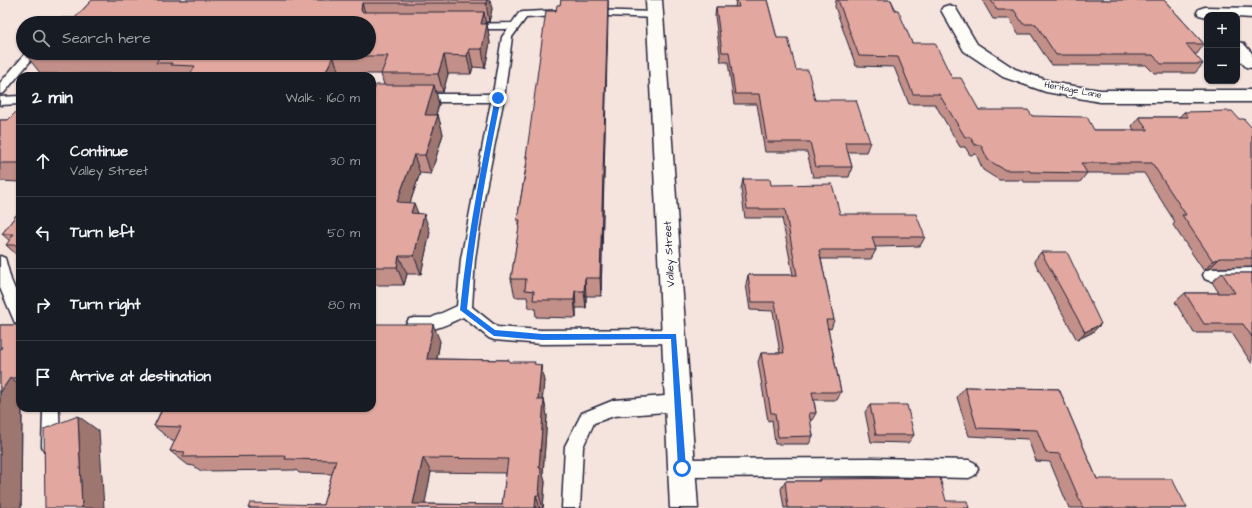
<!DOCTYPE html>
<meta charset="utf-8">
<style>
body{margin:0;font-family:"Architects Daughter",sans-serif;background:#242831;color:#f1f3f6}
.controls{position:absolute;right:12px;top:12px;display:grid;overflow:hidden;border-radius:8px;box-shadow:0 1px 3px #0004}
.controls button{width:36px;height:36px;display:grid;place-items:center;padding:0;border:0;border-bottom:1px solid #363941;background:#171b24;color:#f1f3f6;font:20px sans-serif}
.stop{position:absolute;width:12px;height:12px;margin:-9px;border:3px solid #1a73e8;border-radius:50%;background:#fff}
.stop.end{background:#1a73e8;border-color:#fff;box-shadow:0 1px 4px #0008}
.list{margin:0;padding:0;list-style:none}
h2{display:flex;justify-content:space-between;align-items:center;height:52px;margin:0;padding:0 16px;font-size:17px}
h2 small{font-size:13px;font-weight:400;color:#9ea1a6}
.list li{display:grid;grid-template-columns:26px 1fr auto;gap:12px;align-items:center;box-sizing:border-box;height:72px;padding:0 16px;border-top:1px solid #363941}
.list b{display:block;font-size:15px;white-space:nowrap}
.list p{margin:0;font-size:13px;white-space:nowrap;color:#9ea1a6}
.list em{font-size:13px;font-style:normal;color:#9ea1a6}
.icon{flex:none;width:22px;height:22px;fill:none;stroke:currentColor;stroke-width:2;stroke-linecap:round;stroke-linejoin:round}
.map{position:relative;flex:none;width:1252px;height:508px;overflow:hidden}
.search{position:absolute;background:#171b24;box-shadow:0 1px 3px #0004;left:16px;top:16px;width:360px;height:44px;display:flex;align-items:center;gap:10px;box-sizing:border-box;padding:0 14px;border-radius:22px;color:#9ea1a6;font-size:15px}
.panel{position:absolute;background:#171b24;box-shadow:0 1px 3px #0004;left:16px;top:72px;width:360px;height:340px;border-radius:12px}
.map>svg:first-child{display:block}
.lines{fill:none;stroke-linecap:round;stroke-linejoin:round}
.service-casing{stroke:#22223b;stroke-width:3}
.minor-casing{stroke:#22223b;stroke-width:3}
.tertiary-casing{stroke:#22223b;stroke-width:3}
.service{fill:#fdfcf7;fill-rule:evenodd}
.minor{fill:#fdfcf7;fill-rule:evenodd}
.tertiary{fill:#fdfcf7;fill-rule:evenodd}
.wall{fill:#c29089;stroke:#22223b;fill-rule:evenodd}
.shaded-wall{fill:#9e766f;stroke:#22223b}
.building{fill:#e2a89f;stroke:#22223b;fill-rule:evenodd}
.route{fill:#1a73e8}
.labels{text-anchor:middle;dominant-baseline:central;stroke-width:3;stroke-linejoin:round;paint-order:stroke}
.far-street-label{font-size:9px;fill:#22223b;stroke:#fdfcf7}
.street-label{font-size:11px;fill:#22223b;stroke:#fdfcf7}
</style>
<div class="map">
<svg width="1252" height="508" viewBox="0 0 1252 508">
<rect width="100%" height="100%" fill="#f5e3dd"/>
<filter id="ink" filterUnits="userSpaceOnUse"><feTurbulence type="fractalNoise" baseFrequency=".025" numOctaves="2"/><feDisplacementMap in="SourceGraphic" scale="8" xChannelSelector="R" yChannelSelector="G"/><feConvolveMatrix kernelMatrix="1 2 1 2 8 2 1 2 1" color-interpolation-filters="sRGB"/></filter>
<g filter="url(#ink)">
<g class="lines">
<defs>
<g id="service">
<path d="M565 10 570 13 569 15 526 18 512 37 504 98 485 193 475 259 472 307 497 327 542 330 674 329 679 331 682 336 679 341 674 343 542 344 494 340 489 338 463 317C445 325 428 335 409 329L406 324 409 319 414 318H431L457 306 461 259 491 102H418L414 101 412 98 414 95 418 94H493L502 37 508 29H469L465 28 464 26 465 24 512 23 519 13 523 12Z"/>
<polygon points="590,10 655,12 660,15 655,18 586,15 585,13"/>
<polygon points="26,53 37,53 4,93 0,94 0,83"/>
<polygon points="20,96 20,104 0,105 0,97"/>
<polygon points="0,256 5,258 11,280 20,301 20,325 15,323 0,288"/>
<polygon points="1252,268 1252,280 1210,281 1205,279 1203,275 1205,271 1210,269"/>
<polygon points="678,395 684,398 686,403 684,408 678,411 614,416 594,423 583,447 580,508 562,508 565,446 582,413 614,400"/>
<polygon points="44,408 58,408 59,412 60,446 57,452 51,454 45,452 42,446 43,412"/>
<polygon points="873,458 969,460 975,463 978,469 975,475 969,478 873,476 682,477 676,474 673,468 676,462 682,459"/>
</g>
<g id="minor">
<polygon points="949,5 955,7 977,44 1015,69 1055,83 1100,90 1252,90 1252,102 1100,102 1046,92 1003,77 964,51 941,10 943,7"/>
<polygon points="1205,7 1252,8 1252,18 1237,17 1237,15 1207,15 1207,17 1199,15 1197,12 1199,9"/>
<polygon points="1237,42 1243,43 1252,53 1252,68 1246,67 1237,57"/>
</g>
<polygon id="tertiary" points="646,0 662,0 698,508 670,508"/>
</defs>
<use href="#service" class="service-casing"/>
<use href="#minor" class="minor-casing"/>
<use href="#tertiary" class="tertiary-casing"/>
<use href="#service" class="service"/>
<use href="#minor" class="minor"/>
<use href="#tertiary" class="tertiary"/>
</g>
<g class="wall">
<polygon points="92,0 490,0 492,9 489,22 485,22 486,24 487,24 490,43 485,68 473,67 471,74 448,74 443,92 436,92 439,104 436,115 438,115 443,134 431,174 420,173 410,203 418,213 430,232 421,274 407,274 404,285 372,285 372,95 384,85 381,74 340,74 340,76 164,76 163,74 41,74 26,55 27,55 25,53 369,53 75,18"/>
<polygon points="561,0 608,0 601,296 586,296 586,308 576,308 576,318 536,317 535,308 529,308 527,297 515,297 511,279 519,228 517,220 527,161 526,157 560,5"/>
<polygon points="736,0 767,0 777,38 796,70 815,100 870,142 866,152 848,152 852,167 849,177 813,177 807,152 765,152 757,104 734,104 728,62 721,62 715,16 716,7 735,7"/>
<polygon points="836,0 891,0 912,43 952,78 979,110 1032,116 1094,130 1134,130 1132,126 1139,117 1179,117 1184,112 1239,119 1252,128 1252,267 1210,268 1204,271 1173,225 1175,222 1144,173 1087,173 1080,182 1024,182 1023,180 999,180 983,170 976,154 970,155 965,147 960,147 935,104 909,104 894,67 856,66 835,7"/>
<polygon points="982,0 1164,0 1204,44 1197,54 1194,54 1203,64 1195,73 1154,73 1146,65 1051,65 1031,34 1018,34 1010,19 993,19"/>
<polygon points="20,112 20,182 0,181 0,120 8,120"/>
<polygon points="743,179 771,185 840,214 925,237 920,246 875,247 876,250 871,259 821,259 834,320 831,329 828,328 841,392 837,400 814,400 816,413 812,420 810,420 813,436 809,444 775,444 772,420 768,421 758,362 761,353 780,353 773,311 750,310 746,284 748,275 793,275 782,218 745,218 741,189"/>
<polygon points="20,210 20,258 6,245 10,241 2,234"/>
<polygon points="1041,252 1093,332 1077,340 1034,261"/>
<polygon points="1222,273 1252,273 1252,364 1232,333 1194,333 1175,302 1185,293 1219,293 1212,282"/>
<polygon points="0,325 20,325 20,408 22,410 21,508 0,508"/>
<path d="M440 341 437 359 509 360V362L535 365 544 381 542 400H544L547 416 543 474 545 482 543 508H248L323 505 332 474 299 473 296 470 201 471 194 466 188 465 170 451 175 441H172L154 426 161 411 157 408H372ZM431 472 506 473 502 505 424 504Z"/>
<polygon points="965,387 1059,389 1097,479 1187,508 1069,508 1050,462 1036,461 1028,439 969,436 957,397"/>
<polygon points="870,405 914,435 908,443 871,442 865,412"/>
<polygon points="819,479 946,501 969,508 784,508 781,489 785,481 818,481"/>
</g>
<g class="shaded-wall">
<polygon points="487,0 490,0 492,9 489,22 486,3"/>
<polygon points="608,0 608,18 601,296 600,278"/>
<polygon points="362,3 368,22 361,10"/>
<polygon points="484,12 486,27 487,24 490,43 485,68 482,49 481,24"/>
<polygon points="469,49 473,67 471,74 467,56"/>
<polygon points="444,55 448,74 443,92 438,74"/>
<polygon points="333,56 340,74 340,76 324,76"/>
<polygon points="434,85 439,104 430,134 425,115"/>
<polygon points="438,115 443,134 431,174 425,155"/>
<polygon points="414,155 420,173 404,221 397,202"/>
<polygon points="414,203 421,221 411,213"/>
<polygon points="424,214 430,232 421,274 414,256"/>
<polygon points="399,256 407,274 404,285 397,267"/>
<polygon points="1220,258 1210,268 1204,271 1213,261"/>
<polygon points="585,278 586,296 586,308 584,291"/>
<polygon points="575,291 576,308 576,318 574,300"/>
<polygon points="433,324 440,341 434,375 427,359"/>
<polygon points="1101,324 1093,332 1077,340 1085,332"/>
<polygon points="541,365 544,381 541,416 538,400"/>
<polygon points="10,378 20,386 20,408 24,408 22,410 21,508 0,508 0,393"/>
<polygon points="544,400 547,416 543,474 545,482 543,508 539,495 539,468"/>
<polygon points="78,416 99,431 104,508 82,508"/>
<polygon points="423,458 431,472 424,508 413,504"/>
<polygon points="536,495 540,508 535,508"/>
</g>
<g class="building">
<polygon points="92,0 487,0 486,3 362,3 361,10 363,12 484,12 481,24 487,24 482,49 469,49 467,56 444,55 438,74 381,74 388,56 333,56 324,76 189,76 195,66 171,65 172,63 156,63 161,55 26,55 28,53 369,53 369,23 56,23 61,18 75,18"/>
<polygon points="561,0 608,0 600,278 585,278 584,291 575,291 574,300 533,300 534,291 525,290 526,279 511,279 520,220 517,220 528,157 526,157 530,129 546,11 556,11 557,5 560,5"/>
<polygon points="737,0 767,0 777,38 788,38 796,70 808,70 815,100 856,100 870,142 845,142 852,167 816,167 810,142 767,142 759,94 735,94 729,52 722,52 716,7 739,7"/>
<polygon points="838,0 891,0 895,10 898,10 912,43 935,43 952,78 961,78 979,110 1028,110 1032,116 1087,117 1094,130 1148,130 1139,117 1188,117 1184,112 1232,111 1239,119 1244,119 1252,128 1252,258 1220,258 1213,261 1182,215 1186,215 1152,163 1081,163 1087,173 1030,172 1029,170 1005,170 988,160 981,145 975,145 970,137 965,137 939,94 913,94 898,57 859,56"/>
<polygon points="991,0 1164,0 1204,44 1186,44 1203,64 1161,64 1153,55 1056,55 1036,24 1023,24 1014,10 997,10"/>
<polygon points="376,85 434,85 425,115 438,115 425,155 414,155 397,202 414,203 411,213 424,214 414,256 399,256 397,267 372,267 372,95"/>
<polygon points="16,112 20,112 20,163 0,163 0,120 8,120"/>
<polygon points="743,179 770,179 771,185 832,184 840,214 916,214 925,237 872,237 876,250 819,250 834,320 826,320 841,392 812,392 816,413 809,413 813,436 778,437 775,413 771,413 761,353 784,353 775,302 752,302 748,275 797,275 785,209 747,209"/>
<polygon points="20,210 20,245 6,245 14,234 2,234"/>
<polygon points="1041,252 1067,252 1101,324 1085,332"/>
<polygon points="1222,273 1252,273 1252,337 1243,324 1204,324 1185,293 1235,293"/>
<path d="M372 324H433L427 359 509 360V362H535L534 364 541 365 538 400H544L539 468H541L539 495H536L535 508H248L250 503 323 505 336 460 285 459 286 456 183 457 185 452 170 451 181 427 154 426 163 408H372ZM423 458 508 459 502 505 413 504Z"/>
<polygon points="0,325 20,325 20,378 10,378 0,393 0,350 2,347 0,347"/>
<polygon points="965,387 1059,389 1097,479 1172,479 1187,508 1083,508 1060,454 1046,453 1037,430 977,428"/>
<polygon points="870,405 907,405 914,435 876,435"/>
<polygon points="78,416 82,508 45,508 44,429"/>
<polygon points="940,478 946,501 967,501 969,508 788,508 785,481 820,481 819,479"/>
</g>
</g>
<path class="route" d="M498 96 501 98C487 168 474 237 467 309L495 330 542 334H676L686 468 684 471H679L678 468 671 339 542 340 494 336 460 310C467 238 481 168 495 98Z"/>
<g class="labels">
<g class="far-street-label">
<text transform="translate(1073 90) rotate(11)">Heritage Lane</text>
</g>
<g class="street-label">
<text transform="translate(669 254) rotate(-93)">Valley Street</text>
</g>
</g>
</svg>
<div class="controls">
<button>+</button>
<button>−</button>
</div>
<div class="stop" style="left:682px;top:468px"></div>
<div class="stop end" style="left:498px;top:98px"></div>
<div class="search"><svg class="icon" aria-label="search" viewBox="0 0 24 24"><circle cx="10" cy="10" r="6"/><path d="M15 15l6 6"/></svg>Search here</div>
<section class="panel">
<h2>2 min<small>Walk · 160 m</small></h2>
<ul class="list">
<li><svg class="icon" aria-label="ahead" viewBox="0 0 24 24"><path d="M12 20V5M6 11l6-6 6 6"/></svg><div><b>Continue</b><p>Valley Street</p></div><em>30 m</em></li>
<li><svg class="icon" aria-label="left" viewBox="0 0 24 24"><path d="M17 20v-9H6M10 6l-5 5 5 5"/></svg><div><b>Turn left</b></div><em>50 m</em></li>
<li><svg class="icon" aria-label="right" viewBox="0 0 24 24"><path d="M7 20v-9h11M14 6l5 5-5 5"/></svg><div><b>Turn right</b></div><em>80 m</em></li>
<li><svg class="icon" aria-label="arrive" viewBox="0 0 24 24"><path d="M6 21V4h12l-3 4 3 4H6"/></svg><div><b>Arrive at destination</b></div></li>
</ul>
</section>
</div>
